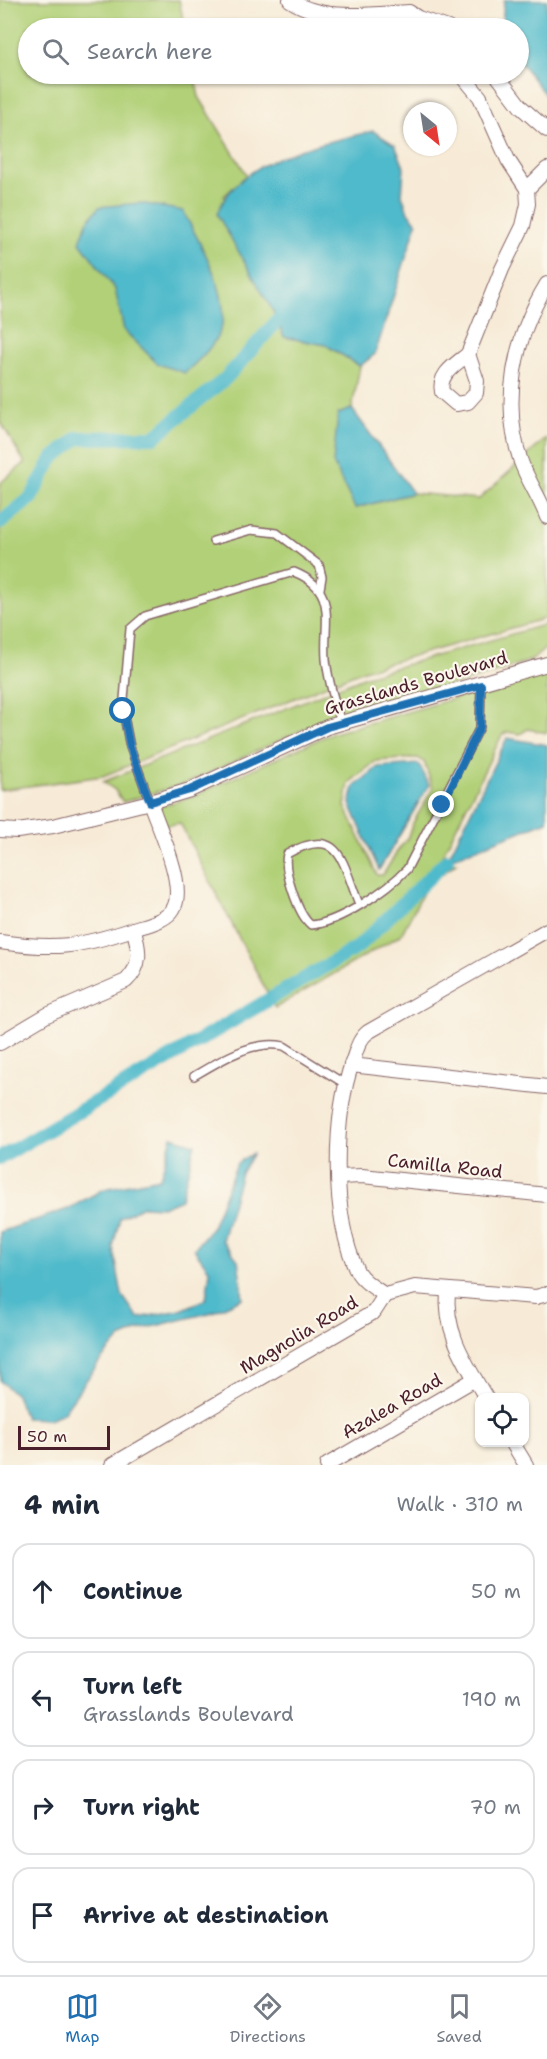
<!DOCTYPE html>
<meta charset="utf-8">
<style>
body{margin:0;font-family:"Shantell Sans",sans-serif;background:#f6f6f7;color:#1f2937}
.controls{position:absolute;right:18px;bottom:18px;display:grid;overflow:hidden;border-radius:12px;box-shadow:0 2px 4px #0004}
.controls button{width:54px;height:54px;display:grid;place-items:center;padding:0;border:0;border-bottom:2px solid #e0e1e3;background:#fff;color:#1f2937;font:30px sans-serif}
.compass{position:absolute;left:403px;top:102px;width:54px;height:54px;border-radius:50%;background:#fff;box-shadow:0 2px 4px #0004;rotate:150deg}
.scale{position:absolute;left:18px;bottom:15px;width:92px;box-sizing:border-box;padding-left:6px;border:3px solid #4a1f2b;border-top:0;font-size:16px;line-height:21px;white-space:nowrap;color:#4a1f2b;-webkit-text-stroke:4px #fbf7ec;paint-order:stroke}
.stop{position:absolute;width:18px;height:18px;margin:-14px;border:4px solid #1f6fb2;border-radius:50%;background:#fff}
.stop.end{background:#1f6fb2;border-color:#fff;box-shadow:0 2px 6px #0008}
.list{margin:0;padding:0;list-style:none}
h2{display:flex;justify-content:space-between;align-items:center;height:78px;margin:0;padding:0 24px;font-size:26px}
h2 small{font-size:20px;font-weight:400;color:#747a83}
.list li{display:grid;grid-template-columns:39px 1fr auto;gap:18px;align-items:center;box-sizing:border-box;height:96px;margin:0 12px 12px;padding:0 12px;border:2px solid #e0e1e3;border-radius:18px}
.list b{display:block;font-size:22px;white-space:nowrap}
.list p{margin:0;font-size:20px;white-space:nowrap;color:#747a83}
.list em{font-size:20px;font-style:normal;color:#747a83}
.icon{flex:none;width:33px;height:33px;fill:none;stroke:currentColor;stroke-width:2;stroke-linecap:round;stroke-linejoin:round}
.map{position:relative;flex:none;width:547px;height:1465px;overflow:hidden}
.search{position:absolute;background:#fff;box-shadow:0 2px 4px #0004;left:18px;right:18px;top:18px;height:66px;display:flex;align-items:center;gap:15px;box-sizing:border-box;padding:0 21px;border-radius:33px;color:#747a83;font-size:22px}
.sheet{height:510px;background:#fff}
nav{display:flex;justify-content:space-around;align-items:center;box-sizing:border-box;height:84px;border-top:2px solid #e0e1e3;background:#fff;font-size:16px;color:#747a83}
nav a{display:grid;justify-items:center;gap:3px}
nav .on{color:#1f6fb2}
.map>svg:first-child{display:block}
.green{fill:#b1d077;stroke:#7e7851;stroke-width:1.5;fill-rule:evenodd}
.water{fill:#4fbacb;stroke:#4c6c7b;stroke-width:1.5}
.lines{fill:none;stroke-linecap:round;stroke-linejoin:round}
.canal{stroke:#4fbacb;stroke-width:14}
.lane-casing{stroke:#876667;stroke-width:10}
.street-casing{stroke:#876667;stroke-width:16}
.lane{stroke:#fff;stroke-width:7}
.street{stroke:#fff;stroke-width:14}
.route{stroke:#1f6fb2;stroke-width:8}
.labels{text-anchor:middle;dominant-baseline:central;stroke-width:4.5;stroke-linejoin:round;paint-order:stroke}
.street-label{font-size:18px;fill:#4a1f2b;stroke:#fbf7ec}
</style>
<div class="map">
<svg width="547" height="1465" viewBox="0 0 547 1465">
<rect width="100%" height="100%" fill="#fbf7ec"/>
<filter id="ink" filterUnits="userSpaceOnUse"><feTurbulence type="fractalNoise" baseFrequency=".0167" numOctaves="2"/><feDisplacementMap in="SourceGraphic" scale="12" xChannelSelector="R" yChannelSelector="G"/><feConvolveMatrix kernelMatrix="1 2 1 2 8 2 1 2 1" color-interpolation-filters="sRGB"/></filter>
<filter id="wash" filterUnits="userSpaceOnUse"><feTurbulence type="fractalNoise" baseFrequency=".008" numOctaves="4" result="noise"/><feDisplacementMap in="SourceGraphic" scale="24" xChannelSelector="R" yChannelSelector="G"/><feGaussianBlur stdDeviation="1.35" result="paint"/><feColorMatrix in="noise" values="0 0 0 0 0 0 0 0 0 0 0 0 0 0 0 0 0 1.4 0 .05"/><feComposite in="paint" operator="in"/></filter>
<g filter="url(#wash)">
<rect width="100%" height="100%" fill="#f7ebd7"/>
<g class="green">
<polygon points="0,0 179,0 185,28 28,28 28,74 194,74 199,97 247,175 224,196 284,337 326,345 360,366 352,409 338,414 355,508 413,493 479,499 547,438 547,618 364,670 103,776 0,790 0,483 25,463 0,421"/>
<polygon points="547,624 547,647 532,660 478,678 324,720 187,783 123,802 115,790 103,782 366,676"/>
<path d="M547 672V733L528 729 520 734 507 732 502 735 442 856 446 865 458 862 427 885 401 935 275 1008 180 823 165 826 158 807 193 796 330 734ZM418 758 424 762 433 788 413 823 407 839 398 850 383 875H377L345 806 349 783 376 761Z"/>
</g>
<g class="water">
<polygon points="504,0 547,0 547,97 519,60 518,28 502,28"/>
<path d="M373 131 395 145 404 167 402 195 408 212 417 223 375 354 360 366 326 345 284 337 278 320 217 214C239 156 319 145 373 131Z"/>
<path d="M140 203 183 211C198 240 230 292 222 325 217 344 199 360 185 373L158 364 124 330 115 289 80 242 87 222 99 207Z"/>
<polygon points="352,409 413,493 355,508 333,463 338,414"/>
<polygon points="507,738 547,745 547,821 447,860"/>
<polygon points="419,764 429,785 379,870 350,804 354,787 378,767"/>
<polygon points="172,1137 195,1144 181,1199 162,1207 143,1206 120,1218 113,1246 122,1295 138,1318 181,1310 206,1299 210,1271 194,1249 212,1227 237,1163 253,1153 241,1173 222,1240 238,1260 243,1298 213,1312 139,1330 120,1338 100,1361 63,1413 50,1419 25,1418 16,1395 0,1381 0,1232 68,1209 104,1189 160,1178"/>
</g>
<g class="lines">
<g class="canal">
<polyline points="0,523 31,498 52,459 78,438 154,437 226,378 278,320"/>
<polyline points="0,1158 358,947 447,860"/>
</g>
</g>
</g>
<g filter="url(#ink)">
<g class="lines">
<defs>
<g id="lane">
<polyline points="213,541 251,530 277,533 319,565 322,577 320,589"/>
<path d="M150 802 130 747 123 711 130 629 145 616 294 572C339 590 323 621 326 659 328 681 335 703 341 723"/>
<path d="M359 904C342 863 341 824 287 854 283 870 298 915 311 925 339 923 387 890 407 869L480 727 481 685"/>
<path d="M194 1076C219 1061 254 1039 284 1046L345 1084"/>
</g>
<g id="street">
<path d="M290 0C322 22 371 14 409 12L418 18 448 28"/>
<polyline points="461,74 480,97 508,160 527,189 528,204 523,226 502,269 468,354"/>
<polyline points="496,74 521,107 547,130"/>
<polyline points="527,189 547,169"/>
<path d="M547 284C514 338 501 402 521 462 528 481 540 498 547 517"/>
<path d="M468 354 477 381 476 393 468 402 456 404 442 392C438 374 455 365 468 354Z"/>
<polyline points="0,830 17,831 53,826 150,802 190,790 327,727 547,664"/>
<path d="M133 929C145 925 162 922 171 912 190 891 158 827 150 802"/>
<path d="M0 942C55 950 80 947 133 929 140 949 142 966 126 981L47 1015 0 1043"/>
<polyline points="351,1065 547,1087"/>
<polyline points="339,1177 362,1176 547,1195"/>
<path d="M448 1290C444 1332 465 1362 486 1398"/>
<path d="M385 1295C375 1288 363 1282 357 1271 331 1215 333 1117 353 1060 357 1049 359 1039 368 1032L547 930"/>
<polyline points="385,1295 415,1287 536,1297 547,1294"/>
<polyline points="512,1442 526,1465"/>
<polyline points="112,1465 374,1312 385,1295"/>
<polyline points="327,1465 475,1379"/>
</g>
</defs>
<use href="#lane" class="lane-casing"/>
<use href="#street" class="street-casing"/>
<use href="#lane" class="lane"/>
<use href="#street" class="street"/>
</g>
</g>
<g class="lines" filter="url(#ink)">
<polyline class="route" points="123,711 130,747 150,802 190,790 327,727 481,685 480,727 442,805"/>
</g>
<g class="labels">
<g class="street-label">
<text transform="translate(416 683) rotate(-16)">Grasslands Boulevard</text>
<text transform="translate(445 1166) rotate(6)">Camilla Road</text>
<text transform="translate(299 1335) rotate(-31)">Magnolia Road</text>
<text transform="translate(392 1406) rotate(-30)">Azalea Road</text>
</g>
</g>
</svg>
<div class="controls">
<button><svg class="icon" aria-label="locate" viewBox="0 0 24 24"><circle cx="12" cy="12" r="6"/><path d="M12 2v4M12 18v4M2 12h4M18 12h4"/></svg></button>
</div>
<svg class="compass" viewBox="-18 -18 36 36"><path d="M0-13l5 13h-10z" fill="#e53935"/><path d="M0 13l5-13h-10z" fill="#747a83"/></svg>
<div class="scale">50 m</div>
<div class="stop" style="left:123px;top:711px"></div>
<div class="stop end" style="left:442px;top:805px"></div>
<div class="search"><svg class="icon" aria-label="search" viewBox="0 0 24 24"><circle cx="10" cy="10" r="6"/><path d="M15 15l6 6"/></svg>Search here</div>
</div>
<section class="sheet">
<h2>4 min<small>Walk · 310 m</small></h2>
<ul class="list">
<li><svg class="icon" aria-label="ahead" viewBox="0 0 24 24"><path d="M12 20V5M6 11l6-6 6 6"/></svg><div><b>Continue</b></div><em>50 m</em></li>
<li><svg class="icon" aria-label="left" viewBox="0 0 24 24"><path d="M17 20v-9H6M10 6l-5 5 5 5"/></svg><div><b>Turn left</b><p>Grasslands Boulevard</p></div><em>190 m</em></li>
<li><svg class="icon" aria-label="right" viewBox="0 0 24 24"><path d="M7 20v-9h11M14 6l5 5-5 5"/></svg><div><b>Turn right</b></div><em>70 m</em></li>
<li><svg class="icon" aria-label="arrive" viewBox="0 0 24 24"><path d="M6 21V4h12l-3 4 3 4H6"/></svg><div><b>Arrive at destination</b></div></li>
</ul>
</section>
<nav>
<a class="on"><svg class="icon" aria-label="map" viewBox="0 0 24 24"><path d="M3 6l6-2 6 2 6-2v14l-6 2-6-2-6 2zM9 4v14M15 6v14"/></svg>Map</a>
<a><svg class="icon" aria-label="directions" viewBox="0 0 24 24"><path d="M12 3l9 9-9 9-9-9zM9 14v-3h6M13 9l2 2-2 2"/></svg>Directions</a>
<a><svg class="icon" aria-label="saved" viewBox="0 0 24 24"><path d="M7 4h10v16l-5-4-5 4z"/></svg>Saved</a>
</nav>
